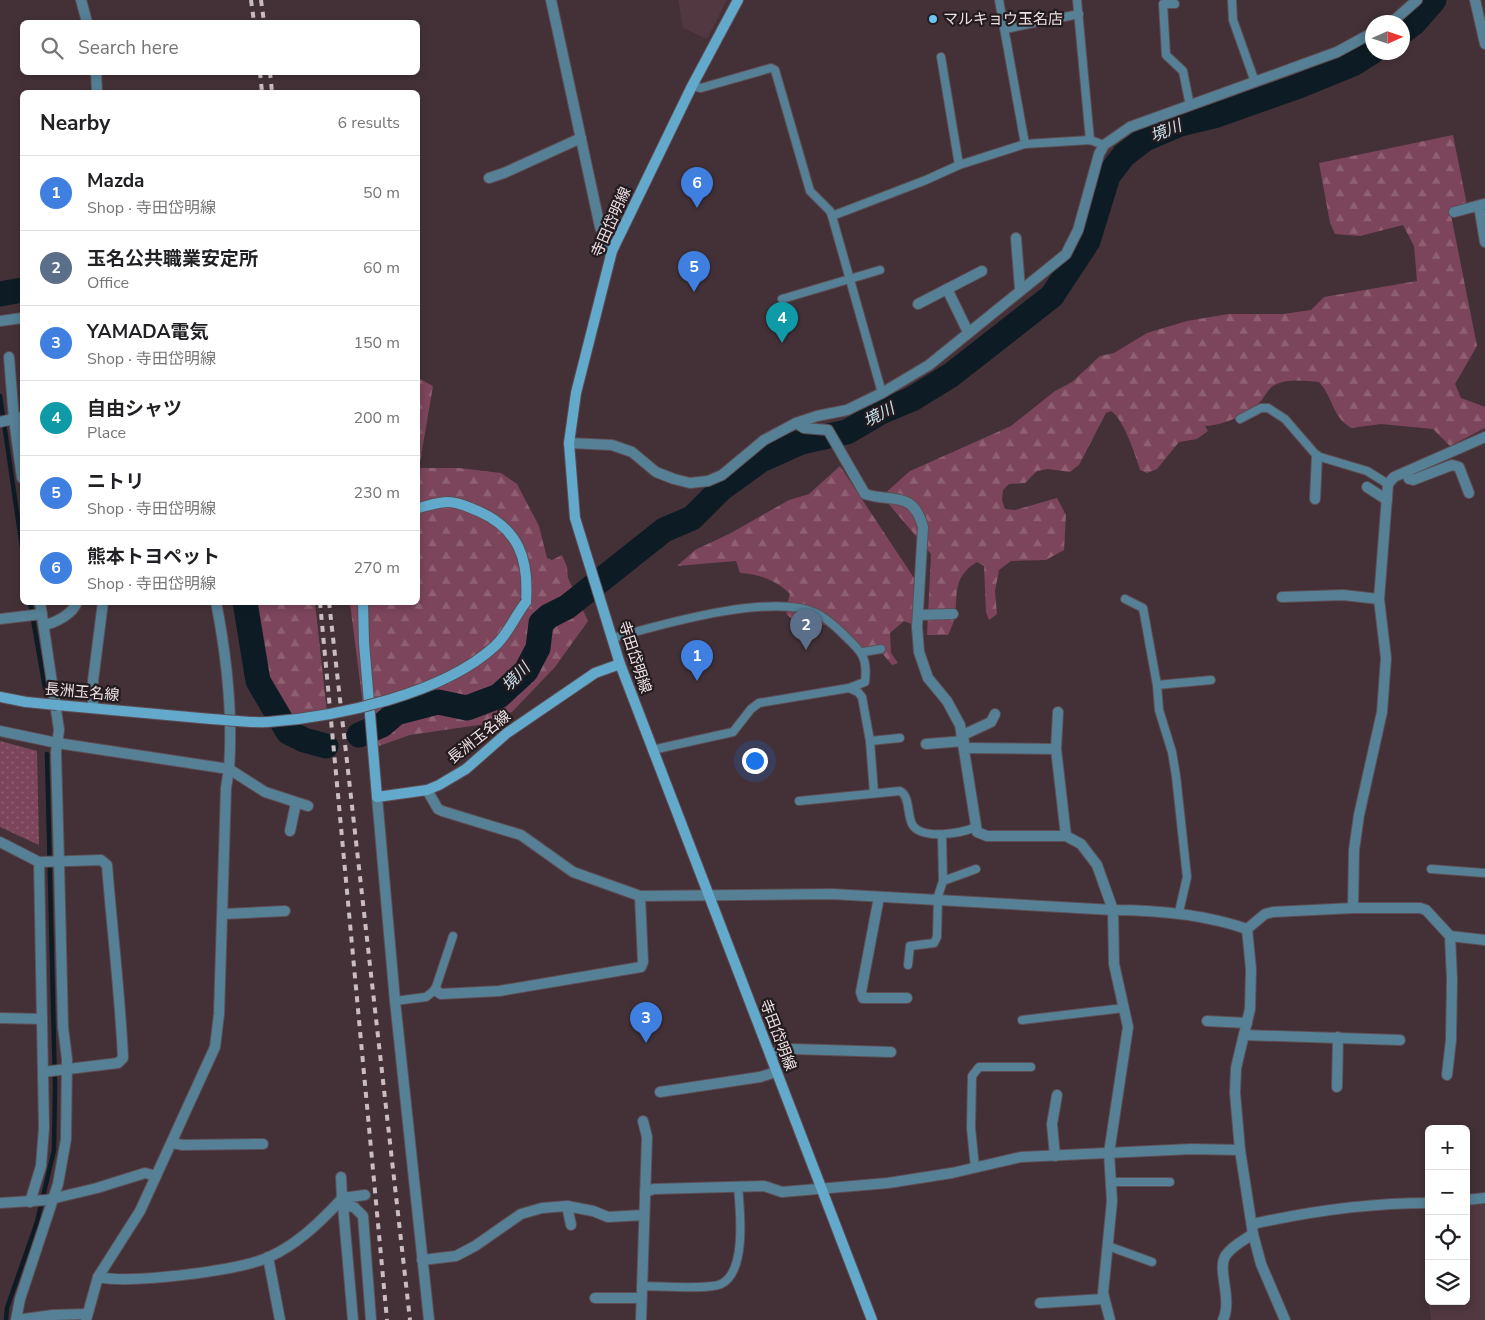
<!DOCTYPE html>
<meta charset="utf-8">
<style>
body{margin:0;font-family:"Nunito Sans","Noto Sans JP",sans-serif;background:#f2f2f2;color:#202124}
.controls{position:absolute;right:15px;bottom:15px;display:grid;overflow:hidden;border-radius:8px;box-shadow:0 2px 8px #0003}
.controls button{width:45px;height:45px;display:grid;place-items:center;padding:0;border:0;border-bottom:1px solid #e0e0e0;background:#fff;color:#202124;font:25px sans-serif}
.compass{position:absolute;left:1365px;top:15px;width:45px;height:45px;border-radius:50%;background:#fff;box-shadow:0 2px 8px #0003;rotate:87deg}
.you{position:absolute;left:754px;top:760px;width:18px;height:18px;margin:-12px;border:4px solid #fff;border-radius:50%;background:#1a73e8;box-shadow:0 0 0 8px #1a73e833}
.badge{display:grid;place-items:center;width:32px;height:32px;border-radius:50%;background:#406a80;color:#fff;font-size:16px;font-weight:700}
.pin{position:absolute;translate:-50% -41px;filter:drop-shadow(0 1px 2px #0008)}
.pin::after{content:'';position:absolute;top:26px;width:18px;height:15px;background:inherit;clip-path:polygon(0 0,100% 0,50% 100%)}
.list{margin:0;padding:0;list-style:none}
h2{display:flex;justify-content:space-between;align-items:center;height:65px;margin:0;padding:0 20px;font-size:21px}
h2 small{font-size:16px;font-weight:400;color:#757577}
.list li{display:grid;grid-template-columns:32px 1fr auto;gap:15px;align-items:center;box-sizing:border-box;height:75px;padding:0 20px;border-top:1px solid #e0e0e0}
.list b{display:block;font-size:19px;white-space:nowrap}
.list p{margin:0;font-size:16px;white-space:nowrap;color:#757577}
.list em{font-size:16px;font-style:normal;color:#757577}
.icon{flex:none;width:28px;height:28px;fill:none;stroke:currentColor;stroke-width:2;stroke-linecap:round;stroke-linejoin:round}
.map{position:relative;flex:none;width:1485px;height:1320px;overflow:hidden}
.search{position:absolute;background:#fff;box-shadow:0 2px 8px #0003;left:20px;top:20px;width:400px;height:55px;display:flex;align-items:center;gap:12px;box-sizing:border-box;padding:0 18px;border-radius:8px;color:#757577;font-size:19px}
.panel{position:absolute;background:#fff;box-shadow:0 2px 8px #0003;left:20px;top:90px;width:400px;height:515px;border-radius:8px}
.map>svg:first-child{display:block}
.built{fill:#513841}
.forest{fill:url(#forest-firs)}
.park{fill:url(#park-dots)}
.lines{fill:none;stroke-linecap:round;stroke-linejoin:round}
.stream{stroke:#0d1c24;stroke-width:4.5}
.river{stroke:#0d1c24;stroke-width:25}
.service-casing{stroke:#5e4d53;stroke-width:10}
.minor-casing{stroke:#5e4d53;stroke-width:12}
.tertiary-casing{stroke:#5e4d53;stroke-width:12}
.secondary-casing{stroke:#5e4d53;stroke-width:12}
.service{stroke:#558096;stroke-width:8}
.minor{stroke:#558096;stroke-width:10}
.tertiary{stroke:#558096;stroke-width:10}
.secondary{stroke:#62a9cc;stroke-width:10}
.rail{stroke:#cabdc2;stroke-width:4;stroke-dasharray:6 6;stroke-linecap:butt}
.secondary-bridge-casing{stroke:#5e4d53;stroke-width:12;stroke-linecap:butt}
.secondary-bridge{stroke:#62a9cc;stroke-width:10}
.poi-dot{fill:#68c4f0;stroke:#241b1e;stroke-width:2}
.labels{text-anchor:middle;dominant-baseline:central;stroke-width:4.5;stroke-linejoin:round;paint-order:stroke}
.poi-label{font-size:15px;fill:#ede1e5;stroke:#241b1e;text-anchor:start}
.street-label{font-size:15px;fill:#ede1e5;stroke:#241b1e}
.water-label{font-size:16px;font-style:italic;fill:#cae3f0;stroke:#241b1e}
</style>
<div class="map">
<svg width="1485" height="1320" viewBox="0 0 1485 1320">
<defs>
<pattern id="forest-firs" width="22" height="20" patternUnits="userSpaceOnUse" patternTransform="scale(1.25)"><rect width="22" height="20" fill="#7c455b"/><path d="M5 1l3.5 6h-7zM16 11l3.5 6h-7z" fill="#8f6072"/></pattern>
<pattern id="park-dots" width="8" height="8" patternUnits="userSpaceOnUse" patternTransform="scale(1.25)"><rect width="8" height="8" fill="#7c455b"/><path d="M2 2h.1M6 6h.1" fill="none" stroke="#8f6072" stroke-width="1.8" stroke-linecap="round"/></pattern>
</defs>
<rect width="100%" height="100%" fill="#433137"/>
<g class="built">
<polygon points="678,0 727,0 707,39 683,28"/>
<polygon points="1485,1204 1485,1320 1431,1320 1427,1291 1429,1289 1429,1301 1466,1301 1466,1206"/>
</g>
<g class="forest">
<path d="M1453 135 1467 205 1450 210 1477 346 1455 384 1461 398 1485 407V428L1450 446 1433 429 1381 424 1351 428C1331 415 1334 399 1319 382 1303 381 1288 378 1273 386 1268 389 1265 396 1261 401 1247 415 1224 425 1205 426L1208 431 1197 439 1179 442 1157 469 1147 473 1140 470C1136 456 1123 418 1111 411L1106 413 1079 465 1070 472 1048 469 1037 471 1025 483 1009 484 1003 490 1002 500 1005 509 1015 510 1057 498 1066 515 1064 550 1046 560 1011 561 999 570 995 591 997 614 989 620 986 612 984 566 977 562C944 582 965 606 948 635H927L931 554 882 496 910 471 1011 426 1055 391 1072 382 1100 356 1114 353 1147 333 1187 321 1228 314H1283L1311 310 1324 297 1417 281 1414 246 1403 225 1360 236 1335 234 1330 223 1319 163Z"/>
<polygon points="418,378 433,386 419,468 459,468 501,473 517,484 539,526 547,558 552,560 562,555 567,567 568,578 588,621 555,667 512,712 485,724 410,735 373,748 371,715 363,706 350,603 418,602"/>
<path d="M840 466 914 578 912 624 904 621 890 633 891 653 898 663 892 665 881 652 863 649 838 629 826 625 794 620 787 615 786 609 790 594C777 580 758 574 740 573L736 561 677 566 695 550 729 534 789 500 809 494Z"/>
<polygon points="245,603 315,603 327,713 282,732 258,681"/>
</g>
<polygon class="park" points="0,741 37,751 39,845 0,827"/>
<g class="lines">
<g class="stream">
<polyline points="0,396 22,547"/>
<polyline points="30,602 45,688"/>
<polyline points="6,1320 7,1308 37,1222 54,1150 55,1086 47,754"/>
</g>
<g class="river">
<polyline points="1402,32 1414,23 1434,0"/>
<polyline points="0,294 22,290"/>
<polyline points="245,602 258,681 288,732 304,740 326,746"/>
<polyline points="359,735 382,725 396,713 438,702 467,708 499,696 526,671 538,648 541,623 549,616 567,607 664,530 692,518 721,489 761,460 801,442 847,432 881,412 912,399 951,375 1052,296 1088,241 1108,176 1124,155 1145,139 1180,124 1217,115 1299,86 1353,64 1372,52"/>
</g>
<defs>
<g id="service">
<polyline points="999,0 1025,144"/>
<polyline points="1077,0 1090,140"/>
<polyline points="1232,0 1233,20 1255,82"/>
<polyline points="1175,4 1163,4 1166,55 1183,71 1190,106"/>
<polyline points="1005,29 1079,14"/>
<polyline points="941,57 959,165"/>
<polyline points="692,86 701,88 771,68 775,70 810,191 830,211 832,216 926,180 959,165 1025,144 1090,140 1104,145"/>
<polyline points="832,216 882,393"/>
<polyline points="782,299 880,270"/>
<polyline points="1240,419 1261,408 1268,408 1285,419 1317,456 1367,471 1388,484"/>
<polyline points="1125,599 1143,608 1157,685"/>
<path d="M613 638C660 625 772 592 816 613 826 618 835 626 843 634 861 651 868 656 865 682L849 688"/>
<polyline points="863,652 881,649"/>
<polyline points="870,741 900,738"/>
<polyline points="652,750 733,732 751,709 759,703 849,688 858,692 862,697 870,741 874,793"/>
<path d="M799 801 900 791C910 796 907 814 912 824 921 841 962 833 976 827"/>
<polyline points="942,836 943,881"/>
<polyline points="1431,869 1485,873"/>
<polyline points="1179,912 1187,877 1176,776 1172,752 1159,710 1157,685 1211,680"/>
<polyline points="908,965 910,946 934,943 937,937 938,896 943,881 976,869"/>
<polyline points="395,1001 426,997 435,990 453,936"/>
<polyline points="1022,1020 1124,1008"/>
<polyline points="975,1168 971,1128 972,1076 979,1067 1031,1067"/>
<polyline points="1111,1182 1170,1182"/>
<polyline points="1108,1246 1152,1262"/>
<path d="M641 1286C659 1286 708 1290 721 1284 747 1272 740 1210 738 1186"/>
</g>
<g id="minor">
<polyline points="551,0 600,227 612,251"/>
<polyline points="1475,0 1485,44"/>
<polyline points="1392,22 1417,0"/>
<polyline points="489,178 504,173 581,138"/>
<polyline points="1479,206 1485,242"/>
<polyline points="1454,212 1484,204"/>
<polyline points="1016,238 1020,289"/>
<polyline points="947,289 968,332"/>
<polyline points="918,304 982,271"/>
<polyline points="0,321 22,318"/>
<polyline points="9,357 14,419 22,478"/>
<polyline points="0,422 22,417"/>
<path d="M796 423 804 428 828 430 865 494C893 503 913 490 923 527L917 627 919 652 928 678 947 701 960 725 977 832 987 836H1066L1081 844 1097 865 1113 910 1114 964 1128 1027 1109 1153 1112 1201 1103 1293 1110 1320"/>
<polyline points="569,443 612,445 632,452 656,472 674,479 690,483 708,481 722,475 764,440 796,423 817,416 847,410 882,393 929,365 1066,254 1078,230 1099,154 1104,145 1130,127 1337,52 1372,33"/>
<polyline points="1406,472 1409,479 1413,480 1452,465 1459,467 1469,493"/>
<polyline points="1367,487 1387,500"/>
<polyline points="1315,499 1317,456"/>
<polyline points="1282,597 1343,595 1379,599"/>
<polyline points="918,615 953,614"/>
<polyline points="0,619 42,614"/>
<path d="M44 625C55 623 73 614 77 602"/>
<polyline points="1058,712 1056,749 1066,836"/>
<polyline points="0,731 57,743 229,769 265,792 308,806"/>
<polyline points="963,735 991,722 995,714"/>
<polyline points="926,744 964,741"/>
<polyline points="965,748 1056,749"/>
<path d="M427 790 438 809 442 811 521 835 573 872 640 896 832 894 1113 910C1159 910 1203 914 1247 929"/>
<polyline points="290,831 296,803"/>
<polyline points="0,842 39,862 44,1128 41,1166 30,1202"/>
<path d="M39 862 101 860 107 865C112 929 120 993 123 1058L118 1063 43 1072"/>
<polyline points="879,897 861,992 863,998 907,998"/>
<polyline points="1353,908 1354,850 1359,815 1382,712 1386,658 1379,599 1388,484 1394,477 1485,437"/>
<polyline points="223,914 285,911"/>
<polyline points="1247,929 1265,914 1273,912 1353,908 1420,908 1426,910 1450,936 1485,940"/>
<polyline points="435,990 441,994 499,991 641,967 643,962 640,896"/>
<polyline points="0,1018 42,1019"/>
<polyline points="1207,1021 1247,1023"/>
<polyline points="1244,1035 1400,1040"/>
<polyline points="770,1054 793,1049 891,1052"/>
<polyline points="1447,1075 1451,1040 1452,979 1450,936"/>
<polyline points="1337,1087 1338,1037"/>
<polyline points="660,1092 760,1077 776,1072"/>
<polyline points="172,1143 183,1145 263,1144"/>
<polyline points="1240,1150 1235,1093 1236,1068 1250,1009 1251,969 1247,929"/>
<polyline points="1055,1156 1052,1124 1057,1095"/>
<polyline points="645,1192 654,1189 764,1186 782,1192 888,1183 952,1173 1021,1157 1192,1149 1240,1150 1253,1234 1261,1264 1285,1320"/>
<polyline points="342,1198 365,1195"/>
<polyline points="1466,1200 1485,1198"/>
<polyline points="0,1203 47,1200 97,1188 145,1173 156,1176"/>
<polyline points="338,1203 343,1206 354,1207 363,1216 371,1320"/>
<polyline points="343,1206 353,1320"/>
<polyline points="567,1206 571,1225"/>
<path d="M1253 1224C1311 1211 1369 1203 1429 1203"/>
<polyline points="268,1257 280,1320"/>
<polyline points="422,1260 456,1256 475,1246 521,1214 542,1208 567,1206 593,1211 608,1217 644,1215"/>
<path d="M98 1277C130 1284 238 1271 269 1257 296 1245 318 1224 338 1203L342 1198 341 1177"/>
<polyline points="595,1298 641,1298"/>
<polyline points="1040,1303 1104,1299"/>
<polyline points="16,1320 20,1299 58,1184 66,1139 67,1059 63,1027 59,862 56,752 59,730 40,602"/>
<polyline points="17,1320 53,1315 87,1314"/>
<polyline points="86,1320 98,1277 140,1211 215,1047 219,1014 226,788 229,769"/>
<polyline points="641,1320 647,1137 643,1121"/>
<path d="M1223 1320C1233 1298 1216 1269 1226 1255 1232 1246 1244 1240 1253 1234"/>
</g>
<g id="tertiary">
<polyline points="81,0 87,22"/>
<polyline points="96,72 97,92"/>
<path d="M216 602C227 658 233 713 229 769"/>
<polyline points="93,708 93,681 103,602"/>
<polyline points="377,797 395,1001 429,1320"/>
</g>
<g id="secondary">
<polyline points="738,0 692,86 612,251 576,393 569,443 575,518 620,664 872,1320"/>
<path d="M418 508C427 506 438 502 448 502 459 502 468 507 478 511 519 529 529 559 526 602"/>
<polyline points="363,602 364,643 377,797 427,790 439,785 466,769 507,733 595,673 620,664"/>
<polyline points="0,697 26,702"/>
<polyline points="57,705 211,719"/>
</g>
</defs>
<use href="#service" class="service-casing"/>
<use href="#minor" class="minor-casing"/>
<use href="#tertiary" class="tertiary-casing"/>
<use href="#secondary" class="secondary-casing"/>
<use href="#service" class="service"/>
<use href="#minor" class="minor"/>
<use href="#tertiary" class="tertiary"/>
<use href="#secondary" class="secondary"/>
<g class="rail">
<polyline points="251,0 254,22"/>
<polyline points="261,0 264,22"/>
<polyline points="260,72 262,92"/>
<polyline points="270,72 272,92"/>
<polyline points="320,602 387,1320"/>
<polyline points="329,602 410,1320"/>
</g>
<defs>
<g id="secondary-bridge">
<polyline points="26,702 57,705"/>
<path d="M211 719C230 720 249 723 268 722 337 717 443 694 495 646 508 634 515 616 526 602"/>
</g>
</defs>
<use href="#secondary-bridge" class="secondary-bridge-casing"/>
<use href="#secondary-bridge" class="secondary-bridge"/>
</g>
<circle class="poi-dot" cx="933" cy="19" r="5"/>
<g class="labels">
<g class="poi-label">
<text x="943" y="19">マルキョウ玉名店</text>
</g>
<g class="street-label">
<text transform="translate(611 222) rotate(-66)">寺田岱明線</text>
<text transform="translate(635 657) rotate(72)">寺田岱明線</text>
<text transform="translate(82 692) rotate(5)">長洲玉名線</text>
<text transform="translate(479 737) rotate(-38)">長洲玉名線</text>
<text transform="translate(778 1035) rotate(69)">寺田岱明線</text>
</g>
<g class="water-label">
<text transform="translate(1166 131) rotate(-22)">境川</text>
<text transform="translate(879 415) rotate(-27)">境川</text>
<text transform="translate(516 677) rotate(-47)">境川</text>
</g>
</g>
</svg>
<div class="controls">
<button>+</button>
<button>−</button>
<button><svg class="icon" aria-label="locate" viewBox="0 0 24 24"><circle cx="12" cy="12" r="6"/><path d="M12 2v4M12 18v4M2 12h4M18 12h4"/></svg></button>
<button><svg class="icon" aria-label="layers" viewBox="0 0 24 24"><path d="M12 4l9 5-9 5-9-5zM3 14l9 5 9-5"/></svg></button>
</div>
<svg class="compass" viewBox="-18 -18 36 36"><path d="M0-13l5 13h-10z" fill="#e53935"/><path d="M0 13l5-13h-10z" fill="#757577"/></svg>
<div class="you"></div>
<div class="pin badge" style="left:697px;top:681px;background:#3f7fe0">1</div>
<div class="pin badge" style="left:806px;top:650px;background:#5c6f8a">2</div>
<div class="pin badge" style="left:646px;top:1043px;background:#3f7fe0">3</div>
<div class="pin badge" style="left:782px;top:343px;background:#0f9aa8">4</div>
<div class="pin badge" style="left:694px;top:292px;background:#3f7fe0">5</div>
<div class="pin badge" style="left:697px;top:208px;background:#3f7fe0">6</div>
<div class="search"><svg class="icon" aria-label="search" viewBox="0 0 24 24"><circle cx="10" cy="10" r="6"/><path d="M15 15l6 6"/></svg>Search here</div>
<section class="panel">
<h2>Nearby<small>6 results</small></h2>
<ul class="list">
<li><span class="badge" style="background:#3f7fe0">1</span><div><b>Mazda</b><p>Shop · 寺田岱明線</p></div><em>50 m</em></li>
<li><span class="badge" style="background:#5c6f8a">2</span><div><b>玉名公共職業安定所</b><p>Office</p></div><em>60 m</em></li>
<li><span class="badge" style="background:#3f7fe0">3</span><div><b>YAMADA電気</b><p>Shop · 寺田岱明線</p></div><em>150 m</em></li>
<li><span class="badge" style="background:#0f9aa8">4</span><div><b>自由シャツ</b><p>Place</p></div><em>200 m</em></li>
<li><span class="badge" style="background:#3f7fe0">5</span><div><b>ニトリ</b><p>Shop · 寺田岱明線</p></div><em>230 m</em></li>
<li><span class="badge" style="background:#3f7fe0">6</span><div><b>熊本トヨペット</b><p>Shop · 寺田岱明線</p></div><em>270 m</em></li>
</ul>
</section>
</div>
